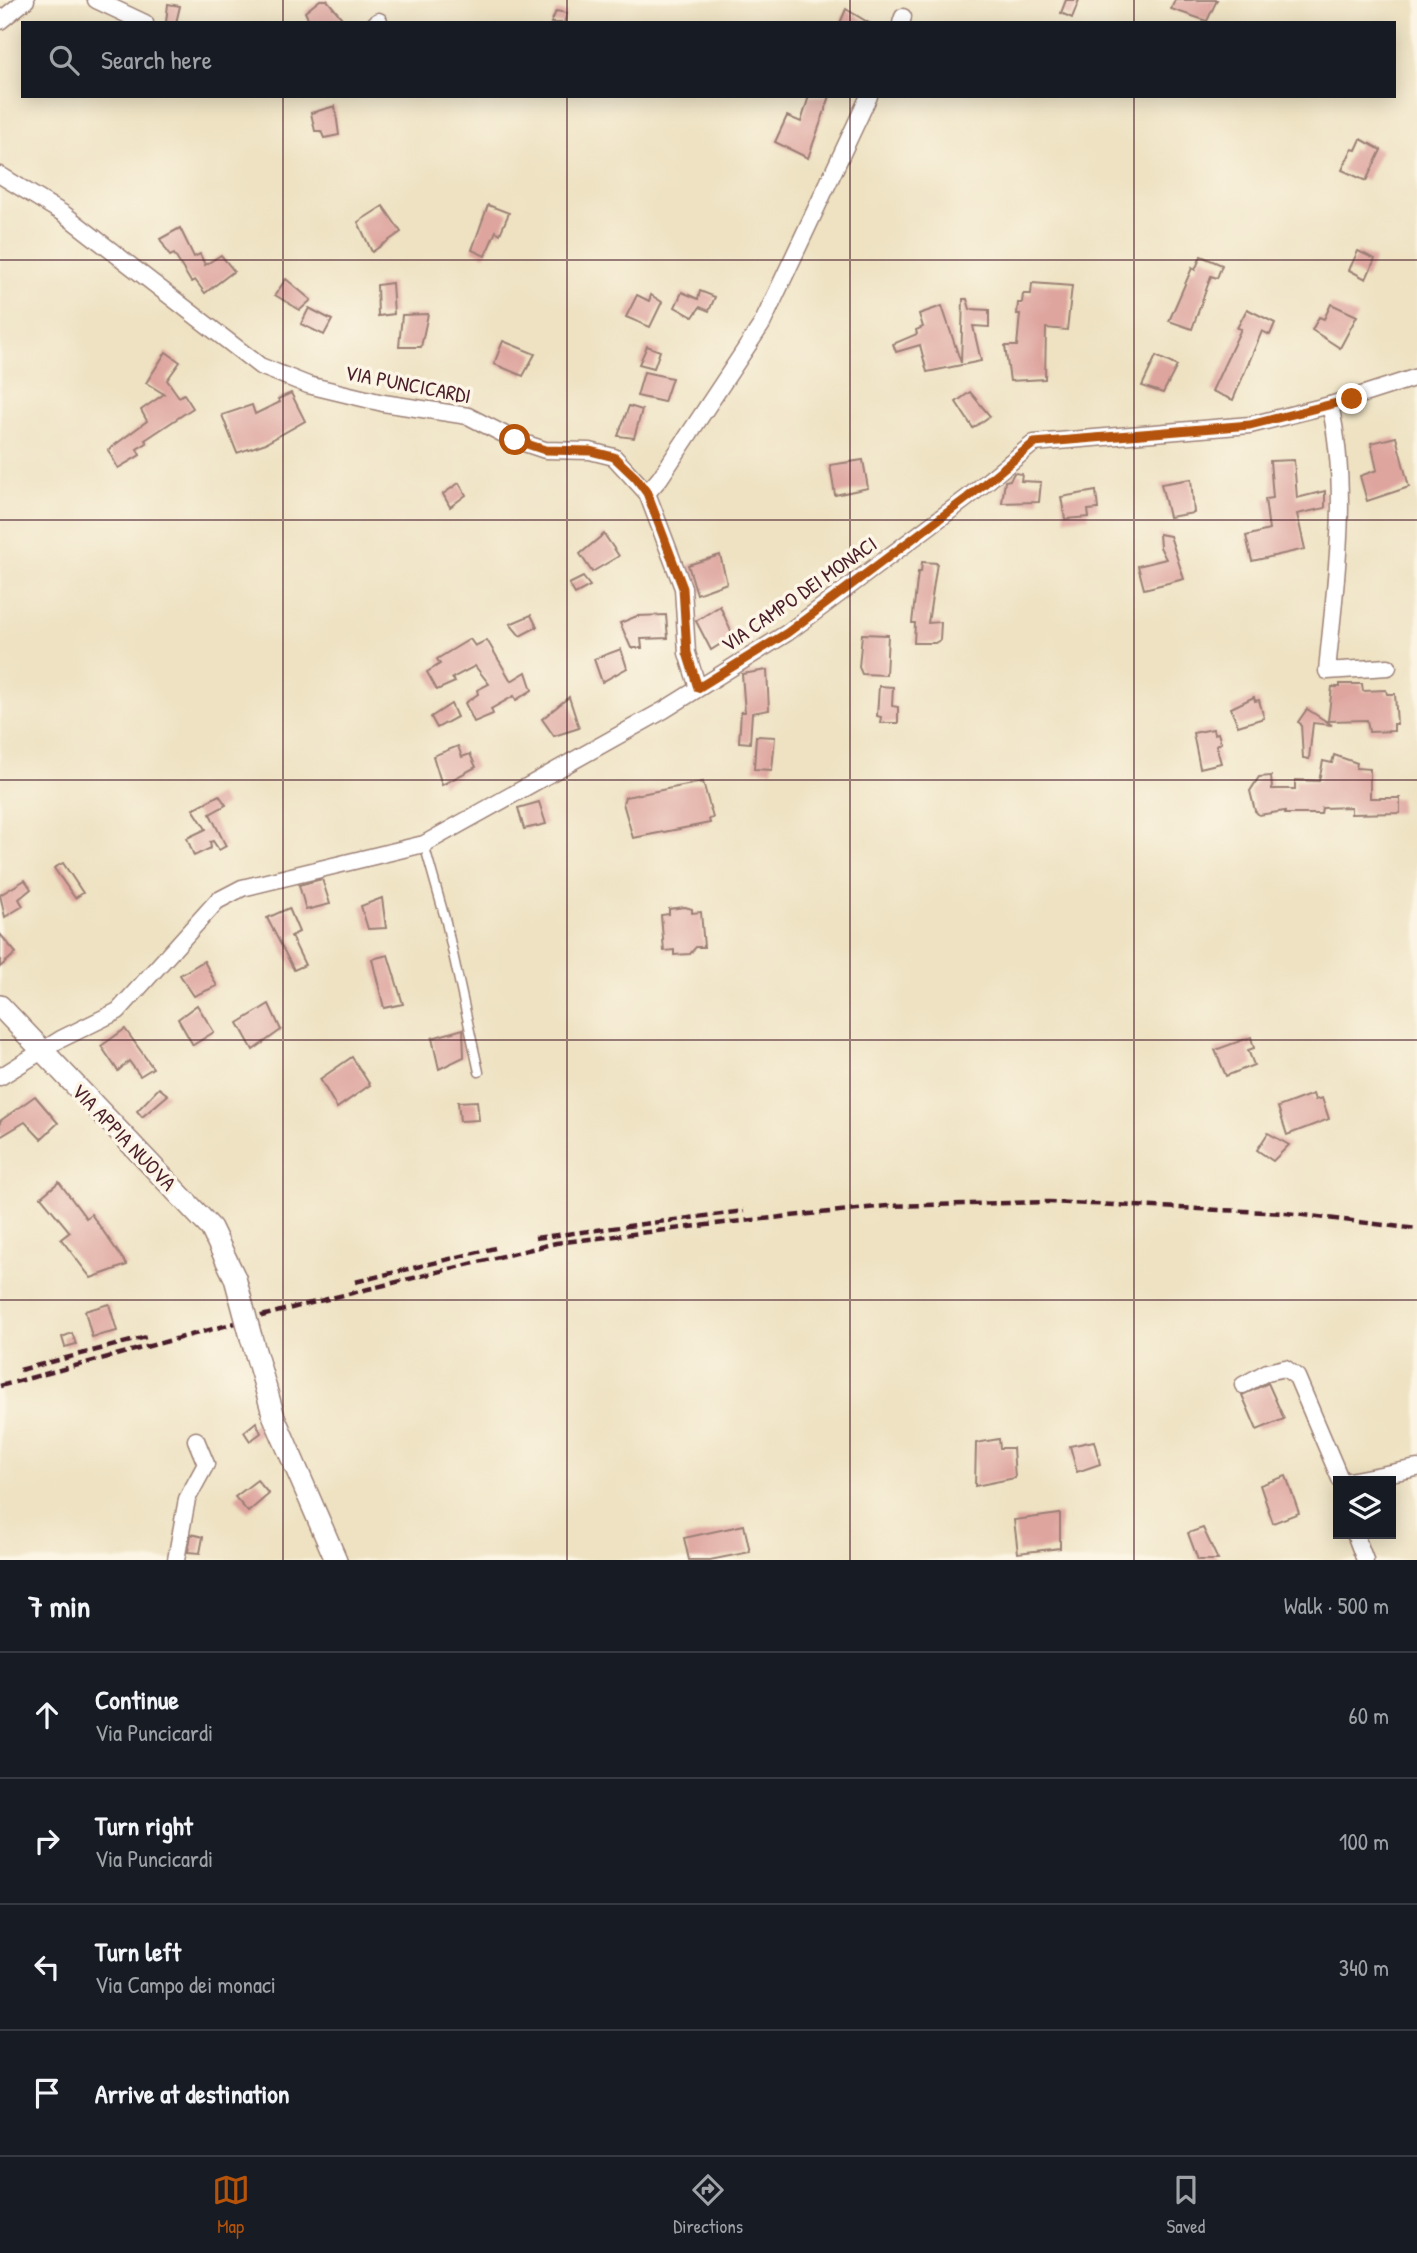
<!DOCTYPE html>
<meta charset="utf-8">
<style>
body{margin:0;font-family:"Patrick Hand",sans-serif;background:#242831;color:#f1f3f6}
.controls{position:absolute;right:21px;bottom:21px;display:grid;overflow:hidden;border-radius:0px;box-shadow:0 4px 18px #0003}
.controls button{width:63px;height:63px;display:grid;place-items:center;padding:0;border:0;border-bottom:2px solid #363941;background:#171b24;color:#f1f3f6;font:35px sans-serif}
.stop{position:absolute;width:21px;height:21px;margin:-16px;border:5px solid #b45309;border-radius:50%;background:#fff}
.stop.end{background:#b45309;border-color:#fff;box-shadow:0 2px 7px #0008}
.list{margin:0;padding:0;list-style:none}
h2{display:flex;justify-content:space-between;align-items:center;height:91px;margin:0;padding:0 28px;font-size:30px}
h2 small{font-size:23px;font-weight:400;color:#9ea1a6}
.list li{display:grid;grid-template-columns:46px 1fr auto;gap:21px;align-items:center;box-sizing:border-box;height:126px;padding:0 28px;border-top:2px solid #363941}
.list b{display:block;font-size:26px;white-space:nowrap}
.list p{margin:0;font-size:23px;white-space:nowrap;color:#9ea1a6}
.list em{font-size:23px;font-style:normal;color:#9ea1a6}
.icon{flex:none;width:38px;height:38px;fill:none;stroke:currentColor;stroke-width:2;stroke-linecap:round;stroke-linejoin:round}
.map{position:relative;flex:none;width:1417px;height:1560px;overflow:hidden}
.search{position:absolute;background:#171b24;box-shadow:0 4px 18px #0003;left:21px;right:21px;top:21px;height:77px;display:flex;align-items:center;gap:18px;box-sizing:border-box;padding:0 24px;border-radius:0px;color:#9ea1a6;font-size:26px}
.sheet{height:595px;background:#171b24}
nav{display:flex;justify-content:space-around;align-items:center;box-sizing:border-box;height:98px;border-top:2px solid #363941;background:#171b24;font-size:19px;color:#9ea1a6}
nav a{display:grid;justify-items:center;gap:4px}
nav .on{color:#b45309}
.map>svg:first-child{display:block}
.building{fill:#dea59f}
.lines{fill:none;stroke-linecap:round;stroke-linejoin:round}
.service-casing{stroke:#9c8076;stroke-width:11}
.minor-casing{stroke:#9c8076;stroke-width:19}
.tertiary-casing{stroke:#9c8076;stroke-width:24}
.service{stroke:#fff;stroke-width:8}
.minor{stroke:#fff;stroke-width:16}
.tertiary{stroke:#fff;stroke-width:21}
.rail{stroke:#4a1f2b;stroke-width:4.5;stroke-dasharray:10 5;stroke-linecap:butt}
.tertiary-bridge-casing{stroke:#9c8076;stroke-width:24;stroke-linecap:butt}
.tertiary-bridge{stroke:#fff;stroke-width:21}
.route{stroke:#b45309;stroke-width:9}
.grid{fill:none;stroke:#4a1f2b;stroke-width:2;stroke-opacity:0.55}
.labels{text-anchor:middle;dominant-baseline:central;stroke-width:7;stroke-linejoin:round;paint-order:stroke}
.street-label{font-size:21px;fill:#4a1f2b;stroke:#fcf5e5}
</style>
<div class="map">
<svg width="1417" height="1560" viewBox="0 0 1417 1560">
<rect width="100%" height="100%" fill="#fcf5e5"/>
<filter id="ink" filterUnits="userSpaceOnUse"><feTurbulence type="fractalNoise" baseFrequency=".0143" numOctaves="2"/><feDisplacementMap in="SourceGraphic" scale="14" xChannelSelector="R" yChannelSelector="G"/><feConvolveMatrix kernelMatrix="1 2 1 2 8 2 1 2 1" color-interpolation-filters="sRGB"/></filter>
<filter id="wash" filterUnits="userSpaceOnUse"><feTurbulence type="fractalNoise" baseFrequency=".00686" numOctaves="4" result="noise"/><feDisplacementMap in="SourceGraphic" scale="28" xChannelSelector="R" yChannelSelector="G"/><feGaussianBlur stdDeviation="1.57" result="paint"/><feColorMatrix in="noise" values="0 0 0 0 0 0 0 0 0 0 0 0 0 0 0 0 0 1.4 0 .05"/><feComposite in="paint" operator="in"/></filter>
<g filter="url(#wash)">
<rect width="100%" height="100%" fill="#eee2c2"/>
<g id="blocks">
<g class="building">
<polygon points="320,0 327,0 346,23 310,23 305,12"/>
<polygon points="1066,0 1079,0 1072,18 1061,13"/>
<polygon points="1175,0 1217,0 1207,21 1171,9"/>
<polygon points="168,4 180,6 176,23 166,23"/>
<polygon points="846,9 869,23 840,23"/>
<polygon points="556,11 567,13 564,23 551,23"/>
<polygon points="809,96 830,96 808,158 775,142 787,116 801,122"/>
<polygon points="335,106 339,135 324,138 321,131 315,131 311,113"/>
<polygon points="1361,139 1381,150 1366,181 1342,170 1352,149 1356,150"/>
<polygon points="488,205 509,213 500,234 496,231 485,256 472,250"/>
<polygon points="383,206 401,232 372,252 358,222"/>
<polygon points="180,228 194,257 200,254 205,265 221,255 234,271 205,293 195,280 191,282 174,254 170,256 160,239"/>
<polygon points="1358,251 1375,259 1366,279 1349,270"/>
<polygon points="1201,256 1222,265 1217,278 1211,276 1192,329 1169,321 1192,268 1195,270"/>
<polygon points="286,279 311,300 300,310 275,295"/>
<polygon points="392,283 394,314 378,316 377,285"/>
<polygon points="1032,283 1072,286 1067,330 1046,328 1045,379 1010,381 1005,346 1017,346 1020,314 1017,314 1018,303 1022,303 1023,294 1031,294"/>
<polygon points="700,291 715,297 709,311 700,307 693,317 675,307 682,292 698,299"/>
<polygon points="637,295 649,301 651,295 662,302 650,327 626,317"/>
<polygon points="963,299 967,299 970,309 989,310 989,327 973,326 981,361 927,372 920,345 896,352 893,344 917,334 916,330 923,327 919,314 942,306 961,363"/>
<polygon points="1331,304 1357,316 1340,348 1312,330 1319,317 1324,319"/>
<polygon points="309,308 332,320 324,335 301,324"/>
<polygon points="1247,309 1275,323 1270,335 1262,331 1233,400 1212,391 1241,329 1237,328"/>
<polygon points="428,314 421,347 399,347 402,315"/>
<polygon points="503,341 535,354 523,376 494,364"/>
<polygon points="647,346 660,351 654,368 639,364"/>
<polygon points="166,352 180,362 167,380 179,397 184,394 193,408 145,440 147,443 137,449 140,455 118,468 108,450 147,421 141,410 164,394 146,383"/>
<polygon points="1156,356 1177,366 1163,393 1142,386"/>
<polygon points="644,372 672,378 664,402 637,396"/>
<polygon points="970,392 990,416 973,428 956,402"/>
<polygon points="291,393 305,421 266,443 237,453 222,415 252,405 255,414 280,402 278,399"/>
<polygon points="629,406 642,410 634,438 618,436"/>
<polygon points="1396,437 1409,487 1367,501 1360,476 1377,470 1371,443"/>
<polygon points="863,460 868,488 835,495 830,465"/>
<polygon points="1294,460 1297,498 1325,491 1325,508 1297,514 1305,549 1252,561 1246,536 1269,530 1265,499 1273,498 1270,461"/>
<polygon points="1014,473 1022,474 1021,481 1041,482 1039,502 1002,503 1005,481 1010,480"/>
<polygon points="1191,479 1194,513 1169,517 1161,484"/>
<polygon points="459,483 466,495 450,507 443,494"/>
<polygon points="1096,491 1098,509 1088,510 1089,517 1065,519 1061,497"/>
<polygon points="604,534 619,556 592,572 580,554"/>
<polygon points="1159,534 1170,536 1184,579 1144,589 1138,566 1166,559 1160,547"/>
<polygon points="720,555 727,583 697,594 688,565"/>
<polygon points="922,562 937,563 928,623 941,622 940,640 935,643 914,643 915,623 912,623 918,572 921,572"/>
<polygon points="583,577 590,586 575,594 569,584"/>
<polygon points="720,606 733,636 711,650 696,621"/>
<polygon points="531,615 537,627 520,636 510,624"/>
<polygon points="666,615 668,638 641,639 642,648 631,648 620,623 637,616"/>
<polygon points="862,634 888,635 886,675 862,674 859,667"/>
<polygon points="470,639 475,646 487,640 511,681 526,672 532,690 516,700 514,696 491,709 493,714 474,722 465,703 478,694 477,690 489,684 475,666 452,678 455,682 437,690 427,672 440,664 437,659"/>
<polygon points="621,649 627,668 602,682 594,659"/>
<polygon points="767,670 769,710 752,713 750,743 739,742 741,712 745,712 742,674"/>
<polygon points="1340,684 1362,684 1363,691 1386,690 1387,694 1395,694 1397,724 1394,724 1394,731 1369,732 1367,720 1328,721 1332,687 1340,687"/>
<polygon points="879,686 893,687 892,706 898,707 898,723 880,723 881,717 877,716"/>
<polygon points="569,697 579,728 554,736 542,719"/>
<polygon points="1254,697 1255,701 1259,700 1264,718 1238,726 1231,708"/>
<polygon points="451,704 457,717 437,728 431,717"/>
<polygon points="1307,709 1332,725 1313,723 1309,759 1303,758 1301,724 1298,722"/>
<polygon points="1213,729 1214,734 1218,733 1221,743 1216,745 1221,763 1200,768 1193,733"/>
<polygon points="756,736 775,737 772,770 754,769"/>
<polygon points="458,746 462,757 470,754 476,767 442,785 433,756"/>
<polygon points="1334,755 1357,763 1356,768 1370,769 1370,798 1400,798 1400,813 1351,814 1351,807 1322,808 1321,814 1285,814 1285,811 1259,815 1255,811 1250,791 1259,777 1271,776 1272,789 1295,789 1295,780 1319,781 1323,761 1332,763"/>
<polygon points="703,782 713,818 709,819 710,823 633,838 623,803 625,797"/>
<polygon points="219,795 226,805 210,814 226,846 219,850 213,841 210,842 211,848 194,856 187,838 206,829 193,809"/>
<polygon points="539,802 546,824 524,829 518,808"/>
<polygon points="63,863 83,893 75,898 54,868"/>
<polygon points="322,879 330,904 306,910 299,885"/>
<polygon points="25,880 31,889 19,899 23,906 5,917 0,895"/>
<polygon points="382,898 386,928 368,929 361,906"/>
<polygon points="685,907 692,909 692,913 701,912 704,947 696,947 690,954 674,955 674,950 664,951 661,915 669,914 669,909"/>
<polygon points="289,908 299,932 291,936 305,965 294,970 267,918"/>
<polygon points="0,934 16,953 0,967"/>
<polygon points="388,955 403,1004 384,1008 372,959"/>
<polygon points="204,961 217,986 194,996 180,975"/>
<polygon points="269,1004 281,1030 253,1050 238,1023"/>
<polygon points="197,1005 214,1032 193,1045 178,1019"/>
<polygon points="125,1029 153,1068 140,1076 129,1061 118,1071 101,1046"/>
<polygon points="463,1029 464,1057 439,1069 432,1038"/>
<polygon points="1251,1037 1254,1048 1248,1050 1254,1065 1226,1076 1215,1050"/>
<polygon points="352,1057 370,1085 337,1108 320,1079"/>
<polygon points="159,1088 168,1095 142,1117 137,1111"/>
<polygon points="1313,1094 1315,1100 1322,1098 1329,1119 1287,1135 1278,1107"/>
<polygon points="35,1096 58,1123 41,1139 25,1122 0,1137 0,1121"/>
<polygon points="477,1101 479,1120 460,1121 458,1102"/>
<polygon points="1268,1133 1289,1145 1273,1161 1257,1150"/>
<polygon points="59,1182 86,1218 91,1214 127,1265 91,1278 61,1239 70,1232 41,1197"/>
<polygon points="109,1304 117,1331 92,1337 85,1311"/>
<polygon points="72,1333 76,1344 65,1347 62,1337"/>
<polygon points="1268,1383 1284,1419 1257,1430 1242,1395"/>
<polygon points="256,1422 261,1433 250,1441 244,1432"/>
<polygon points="999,1439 1000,1448 1013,1448 1015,1478 975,1486 976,1443"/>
<polygon points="1094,1441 1100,1464 1077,1472 1070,1446"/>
<polygon points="1286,1476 1299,1513 1273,1523 1260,1485"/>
<polygon points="257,1480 269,1494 248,1512 235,1497"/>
<polygon points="1060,1514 1060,1548 1018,1553 1014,1520"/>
<polygon points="744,1525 750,1552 710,1560 689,1560 684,1538"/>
<polygon points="1203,1528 1218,1560 1198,1560 1188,1533"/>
<polygon points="191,1534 203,1537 200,1553 188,1552"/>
</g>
</g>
</g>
<g filter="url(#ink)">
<use href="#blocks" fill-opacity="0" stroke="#9c8076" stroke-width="2"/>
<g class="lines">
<defs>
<polyline id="service" points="424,844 446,922 479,1072"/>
<g id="minor">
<polyline points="96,0 145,23"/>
<polyline points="0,21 26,0"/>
<polyline points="376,23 379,21"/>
<polyline points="901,23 903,17"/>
<polyline points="0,175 64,214 260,366 308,385 383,403 468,416 515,440 545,450 590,451 614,457 647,493 683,588 687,653 698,688"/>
<path d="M1330 405C1350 492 1335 584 1327 671L1388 667"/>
<polyline points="647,493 660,478 762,324 869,96"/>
<polyline points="0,1077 61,1039 118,1011 217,901 242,888 424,844 664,710 787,633 967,498 1034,443 1250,425 1330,405 1417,377"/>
<polyline points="1243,1385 1267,1372 1285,1368 1297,1377 1341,1481"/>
<polyline points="1349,1481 1417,1468"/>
<polyline points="1355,1534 1365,1560"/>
<polyline points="176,1560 187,1499 206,1464 196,1440"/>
</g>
<g id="tertiary">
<polyline points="0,1006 211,1228 235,1278"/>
<polyline points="251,1337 274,1417 336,1560"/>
</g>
</defs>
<use href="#service" class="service-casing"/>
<use href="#minor" class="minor-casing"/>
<use href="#tertiary" class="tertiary-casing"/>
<use href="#service" class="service"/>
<use href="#minor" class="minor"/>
<use href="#tertiary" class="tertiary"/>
<g class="rail">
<polyline points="535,1238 744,1211"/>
<polyline points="355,1282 495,1248"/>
<polyline points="20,1370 146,1337"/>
<polyline points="0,1386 299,1306 556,1243 724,1223 887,1206 1049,1202 1286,1213 1417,1229"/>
</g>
<defs>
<polyline id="tertiary-bridge" points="235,1278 251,1337"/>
</defs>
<use href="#tertiary-bridge" class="tertiary-bridge-casing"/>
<use href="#tertiary-bridge" class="tertiary-bridge"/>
</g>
</g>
<g class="lines" filter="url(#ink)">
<polyline class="route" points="515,440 545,450 590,451 614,457 636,478 647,493 683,588 687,653 698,688 787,633 967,498 1034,443 1250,425 1352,399"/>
</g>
<path class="grid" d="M283 0V23M567 0V23M850 0V23M1134 0V23M283 96V1560M567 96V1560M850 96V1560M1134 96V1560M0 260H1417M0 520H1417M0 780H1417M0 1040H1417M0 1300H1417"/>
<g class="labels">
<g class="street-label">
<text transform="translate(408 384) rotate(11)">VIA PUNCICARDI</text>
<text transform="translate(799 594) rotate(-35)">VIA CAMPO DEI MONACI</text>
<text transform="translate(124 1137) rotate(46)">VIA APPIA NUOVA</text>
</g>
</g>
</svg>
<div class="controls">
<button><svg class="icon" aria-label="layers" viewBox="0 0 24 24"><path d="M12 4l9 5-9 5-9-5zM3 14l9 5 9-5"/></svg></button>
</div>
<div class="stop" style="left:515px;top:440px"></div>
<div class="stop end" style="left:1352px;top:399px"></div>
<div class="search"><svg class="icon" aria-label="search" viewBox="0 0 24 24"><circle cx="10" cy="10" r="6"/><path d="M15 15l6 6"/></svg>Search here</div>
</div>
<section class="sheet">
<h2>7 min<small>Walk · 500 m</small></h2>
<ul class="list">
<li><svg class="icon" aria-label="ahead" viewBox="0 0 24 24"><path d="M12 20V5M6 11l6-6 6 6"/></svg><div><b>Continue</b><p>Via Puncicardi</p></div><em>60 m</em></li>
<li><svg class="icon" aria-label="right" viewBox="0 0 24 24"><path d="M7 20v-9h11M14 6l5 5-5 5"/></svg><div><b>Turn right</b><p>Via Puncicardi</p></div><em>100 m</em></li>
<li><svg class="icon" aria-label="left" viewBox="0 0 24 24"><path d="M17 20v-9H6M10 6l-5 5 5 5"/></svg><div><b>Turn left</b><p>Via Campo dei monaci</p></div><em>340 m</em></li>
<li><svg class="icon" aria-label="arrive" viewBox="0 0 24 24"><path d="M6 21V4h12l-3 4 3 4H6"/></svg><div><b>Arrive at destination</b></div></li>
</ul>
</section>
<nav>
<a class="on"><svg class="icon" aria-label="map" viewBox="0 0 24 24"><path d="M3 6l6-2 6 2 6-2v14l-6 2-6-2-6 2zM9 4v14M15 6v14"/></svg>Map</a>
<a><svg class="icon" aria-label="directions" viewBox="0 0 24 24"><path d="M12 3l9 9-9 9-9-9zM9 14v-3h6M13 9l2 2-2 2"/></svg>Directions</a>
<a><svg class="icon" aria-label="saved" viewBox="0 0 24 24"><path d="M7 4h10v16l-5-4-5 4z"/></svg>Saved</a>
</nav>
